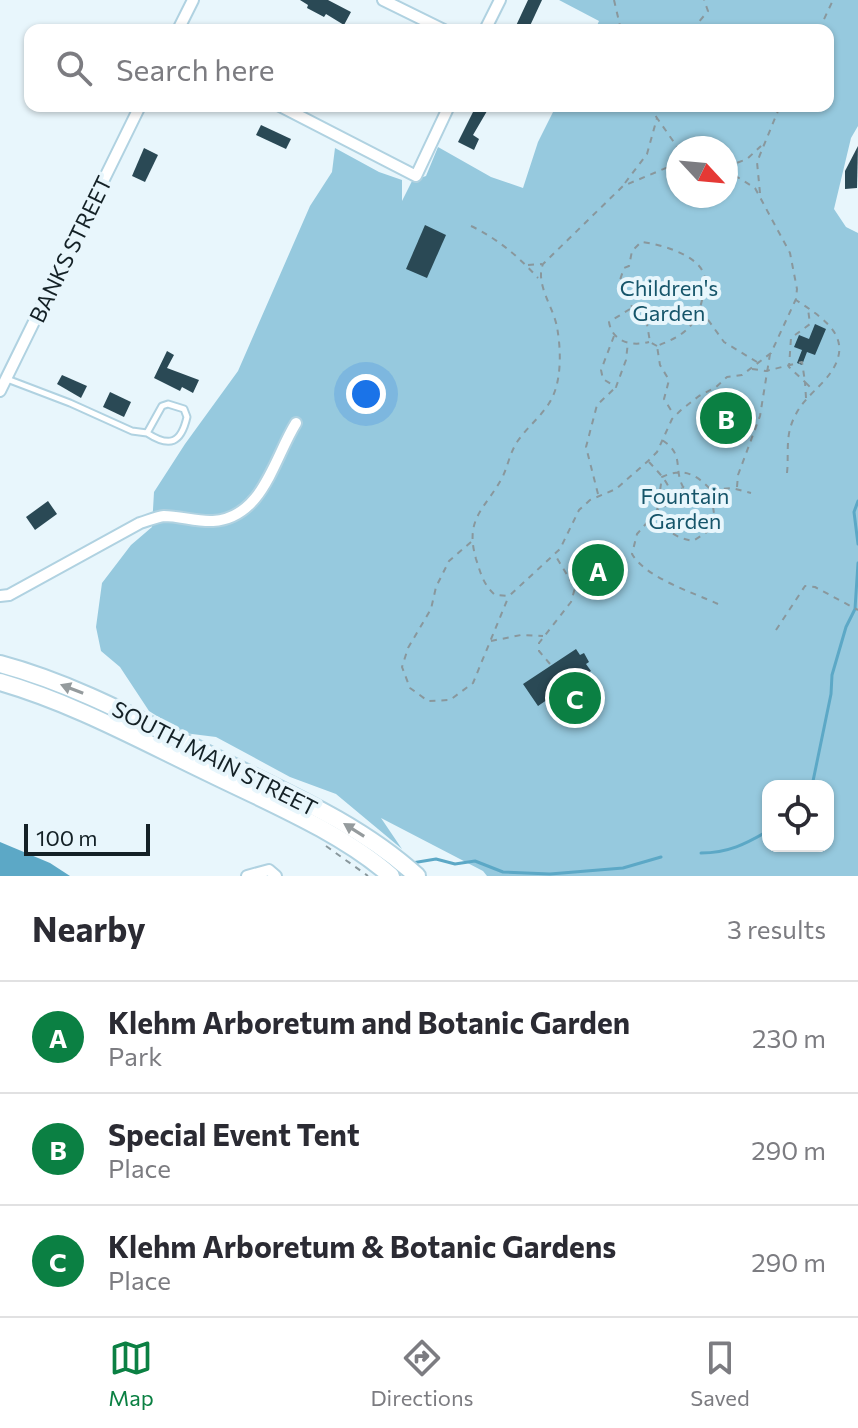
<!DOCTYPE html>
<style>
body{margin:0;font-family:Commissioner,sans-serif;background:#f2f2f3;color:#2b2b33}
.controls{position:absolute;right:24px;bottom:24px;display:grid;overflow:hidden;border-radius:16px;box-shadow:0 2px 6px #0004}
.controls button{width:72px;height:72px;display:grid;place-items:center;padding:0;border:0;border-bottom:2px solid #e1e1e2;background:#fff;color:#2b2b33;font:40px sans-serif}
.compass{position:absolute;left:666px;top:136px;width:72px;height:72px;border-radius:50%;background:#fff;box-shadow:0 2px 6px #0004;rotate:116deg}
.scale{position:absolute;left:24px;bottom:20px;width:126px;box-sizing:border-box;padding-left:8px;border:4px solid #142126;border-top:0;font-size:22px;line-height:28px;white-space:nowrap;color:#142126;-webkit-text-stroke:6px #e8f6fc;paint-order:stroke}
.you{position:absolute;left:366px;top:394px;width:28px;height:28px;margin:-20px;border:6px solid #fff;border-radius:50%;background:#1a73e8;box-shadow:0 0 0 12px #1a73e833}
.badge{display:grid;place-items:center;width:52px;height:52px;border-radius:50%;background:#0b8043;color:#fff;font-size:26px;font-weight:700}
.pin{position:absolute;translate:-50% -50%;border:4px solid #fff;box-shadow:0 2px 8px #0006}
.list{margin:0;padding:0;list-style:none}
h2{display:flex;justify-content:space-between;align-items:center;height:104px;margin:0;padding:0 32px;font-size:34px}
h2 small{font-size:26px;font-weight:400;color:#7c7c81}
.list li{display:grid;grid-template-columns:52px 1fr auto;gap:24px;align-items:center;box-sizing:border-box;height:112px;padding:0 32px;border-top:2px solid #e1e1e2}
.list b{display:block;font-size:30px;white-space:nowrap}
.list p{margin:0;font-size:26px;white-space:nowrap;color:#7c7c81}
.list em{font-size:26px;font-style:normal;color:#7c7c81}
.icon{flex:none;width:44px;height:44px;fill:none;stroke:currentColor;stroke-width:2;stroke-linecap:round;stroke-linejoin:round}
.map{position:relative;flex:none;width:858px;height:876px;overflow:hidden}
.search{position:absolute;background:#fff;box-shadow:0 2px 6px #0004;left:24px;right:24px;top:24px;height:88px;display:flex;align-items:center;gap:20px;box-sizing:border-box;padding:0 28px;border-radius:16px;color:#7c7c81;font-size:30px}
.sheet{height:440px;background:#fff}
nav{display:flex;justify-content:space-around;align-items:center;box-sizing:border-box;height:112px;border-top:2px solid #e1e1e2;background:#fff;font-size:22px;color:#7c7c81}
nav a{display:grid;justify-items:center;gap:4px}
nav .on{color:#0b8043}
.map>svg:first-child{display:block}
.green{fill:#96c9de;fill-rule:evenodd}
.water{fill:#5ca8c6}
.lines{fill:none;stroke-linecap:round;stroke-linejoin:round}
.stream{stroke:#5ca8c6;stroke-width:3}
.building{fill:#2a4955}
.service-casing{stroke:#b0d2e1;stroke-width:9}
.minor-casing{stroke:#b0d2e1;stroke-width:14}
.primary-casing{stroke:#b0d2e1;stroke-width:20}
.path{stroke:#89979c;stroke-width:2;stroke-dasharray:6 6;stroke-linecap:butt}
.service{stroke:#fff;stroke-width:5}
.minor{stroke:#fff;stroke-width:10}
.primary{stroke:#fff;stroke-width:16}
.oneway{fill:#959b9d}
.labels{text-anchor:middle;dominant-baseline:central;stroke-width:8;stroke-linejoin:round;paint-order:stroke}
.street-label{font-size:22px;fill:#142126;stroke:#e8f6fc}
.park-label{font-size:22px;fill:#16556a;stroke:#e8f6fc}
</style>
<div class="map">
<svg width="858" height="876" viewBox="0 0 858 876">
<rect width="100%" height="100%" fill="#e8f6fc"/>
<path class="green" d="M559 0H858V126L851 138 834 209 846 227 858 233V876H487L483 871 381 818 402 849 336 794 290 777 216 737 184 733 149 711 120 667 101 651 96 627 102 583 131 545 152 527 154 492 185 444 238 371 310 206 332 172 335 148 379 172 402 180V201L412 181 426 176 438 147 491 177 523 188 538 142 556 106H828V30H595L599 21ZM678 148H726V196H678ZM768 786H828V846H768Z"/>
<polygon class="water" points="0,842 50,863 70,876 0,876"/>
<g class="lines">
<g class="stream">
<polyline points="858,501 854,512 858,544"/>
<polyline points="812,786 831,694 832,675 846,627 855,609 858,563"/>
<path d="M701 853C728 853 746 844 768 831"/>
<polyline points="412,863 436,859 455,864 475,861 503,872 550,874 623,868 661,857"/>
</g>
</g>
<g class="building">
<polygon points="300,0 328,0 351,12 344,25 326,14 324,17 307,8 308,5"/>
<polygon points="528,0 542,0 528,30 514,30"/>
<polygon points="476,106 490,106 473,135 479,139 474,150 458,142"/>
<polygon points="261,125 291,139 286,149 256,135"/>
<polygon points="858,146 857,188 845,189 845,171"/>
<polygon points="144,148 158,155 145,182 132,176"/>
<polygon points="425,225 446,235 427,278 406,269"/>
<polygon points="815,324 826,329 815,355 807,352 802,365 797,363 802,350 794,347 799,335 809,339"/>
<polygon points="167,351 174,355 167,368 199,380 193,393 182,387 180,391 154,378"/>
<polygon points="62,375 87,386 81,398 57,384"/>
<polygon points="110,392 131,402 124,417 103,407"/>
<polygon points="732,396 748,413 721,440 704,423"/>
<polygon points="48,501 57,514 35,530 26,517"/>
<polygon points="576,649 580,655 584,653 589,662 586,664 591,671 572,684 582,700 574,705 563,689 538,706 523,684"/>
</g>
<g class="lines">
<defs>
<path id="service" d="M7 379 70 403 132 431 147 433 162 406 168 404 184 409 187 417C181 443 170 448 147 433"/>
<g id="minor">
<polyline points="383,0 444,30"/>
<polyline points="178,30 193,0"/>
<polyline points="485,30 500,0"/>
<polyline points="280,106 416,176 449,106"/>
<polyline points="0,391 140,106"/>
<path d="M0 596 9 595 140 523C147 521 156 517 164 516 180 516 197 522 213 521 263 518 274 458 296 423"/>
<polyline points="247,876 269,870 276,876"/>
</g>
<g id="primary">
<path d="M0 664C75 684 143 722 212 756 282 791 359 823 417 876"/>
<path d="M0 682C73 703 140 740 209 773 268 802 341 832 391 876"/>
</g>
</defs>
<use href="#service" class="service-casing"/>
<use href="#minor" class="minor-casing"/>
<use href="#primary" class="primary-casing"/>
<g class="path">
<polyline points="614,0 621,30"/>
<polyline points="692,30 708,11 704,0"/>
<polyline points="791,30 796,24 808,30"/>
<polyline points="819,30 833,0"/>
<polyline points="649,106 657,118"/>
<path d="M678 163 623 186 543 264C535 284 553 306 557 327 561 349 562 380 551 400 543 415 527 427 517 442 510 453 508 465 503 476 486 509 464 517 476 559 481 574 483 584 495 595L509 596 560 549 579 510 590 500 616 489 648 461 657 452 672 419 681 410 699 396 716 387 727 377 742 375 771 353 796 299 797 289 790 253 755 188 726 170"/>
<polyline points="726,167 747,159 761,146"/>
<polyline points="625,183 647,154 657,118 678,148"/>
<polyline points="760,193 757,162 780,106"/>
<path d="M471 226C498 239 518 256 538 278"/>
<polyline points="528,265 542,264"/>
<path d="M630 309 609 322C612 341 630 347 649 342"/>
<polyline points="701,310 724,342 757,362"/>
<polyline points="614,336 601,370 603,379 616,387 626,360 628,342"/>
<path d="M657 346 650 342 647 324 633 317 631 300 619 283 624 268 629 266 632 251 641 242C660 244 699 255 704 275 707 284 703 292 702 300 696 328 682 336 657 346L660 365 669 380 664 399 674 415"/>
<polyline points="752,369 766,371 802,362 805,382 814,391"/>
<polyline points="806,398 805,382 789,367 791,338 810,324 808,309"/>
<path d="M649 462C663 477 685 498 657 511L662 477C683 467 696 474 711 490L695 492 683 487C673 467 685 455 662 440"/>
<path d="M787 473C789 454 785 436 794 418 801 402 813 393 825 380 858 341 828 321 796 300"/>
<polyline points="737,487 738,475 760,416 770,354"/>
<polyline points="598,494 586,447 597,405 616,387"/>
<polyline points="672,496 682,488"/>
<polyline points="471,542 449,561 436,587 431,609 408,648 402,667 410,688 428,701 450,700 473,683 508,598"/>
<path d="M718 604C692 592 646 578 632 554L637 534 657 511C666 530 672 537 693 541L707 532 715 522 711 490 732 488 751 493"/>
<polyline points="776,630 805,586 815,587 858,610"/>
<polyline points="491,641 521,635 543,636"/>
<polyline points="550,664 539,651 539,643 571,602 575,588 555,555"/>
<polyline points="326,846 368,876"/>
</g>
<use href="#service" class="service"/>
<use href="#minor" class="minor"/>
<use href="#primary" class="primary"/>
</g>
<defs><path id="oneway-solid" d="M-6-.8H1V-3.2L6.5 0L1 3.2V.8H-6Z" transform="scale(2)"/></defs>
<g class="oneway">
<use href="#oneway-solid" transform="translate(72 689) rotate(-159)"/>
<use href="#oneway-solid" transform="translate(354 830) rotate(-148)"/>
</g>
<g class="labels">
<g class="street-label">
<text transform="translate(70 249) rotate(-64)">BANKS STREET</text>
<text transform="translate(215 758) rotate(27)">SOUTH MAIN STREET</text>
</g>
<g class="park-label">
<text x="669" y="287">Children's<tspan x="669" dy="25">Garden</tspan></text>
<text x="685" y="495">Fountain<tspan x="685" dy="25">Garden</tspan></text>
</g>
</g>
</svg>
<div class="controls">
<button><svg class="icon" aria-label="locate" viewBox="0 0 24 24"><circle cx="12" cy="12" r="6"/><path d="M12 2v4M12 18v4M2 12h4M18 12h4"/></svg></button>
</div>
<svg class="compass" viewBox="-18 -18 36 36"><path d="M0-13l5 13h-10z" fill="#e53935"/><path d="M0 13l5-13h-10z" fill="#7c7c81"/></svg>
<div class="scale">100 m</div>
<div class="you"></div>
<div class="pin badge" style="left:598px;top:570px">A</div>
<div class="pin badge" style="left:726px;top:418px">B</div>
<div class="pin badge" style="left:575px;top:698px">C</div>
<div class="search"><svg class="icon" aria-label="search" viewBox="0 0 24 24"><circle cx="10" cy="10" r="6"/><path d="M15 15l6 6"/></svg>Search here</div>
</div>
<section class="sheet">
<h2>Nearby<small>3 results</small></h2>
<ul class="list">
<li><span class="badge">A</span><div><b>Klehm Arboretum and Botanic Garden</b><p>Park</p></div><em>230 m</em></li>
<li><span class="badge">B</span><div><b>Special Event Tent</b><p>Place</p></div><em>290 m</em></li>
<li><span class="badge">C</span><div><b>Klehm Arboretum &amp; Botanic Gardens</b><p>Place</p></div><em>290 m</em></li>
</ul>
</section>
<nav>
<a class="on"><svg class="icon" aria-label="map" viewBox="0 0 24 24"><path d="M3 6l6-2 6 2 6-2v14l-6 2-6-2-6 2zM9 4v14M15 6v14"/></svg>Map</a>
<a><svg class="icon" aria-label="directions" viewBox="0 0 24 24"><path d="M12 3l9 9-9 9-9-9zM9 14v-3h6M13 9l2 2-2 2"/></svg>Directions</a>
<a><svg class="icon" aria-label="saved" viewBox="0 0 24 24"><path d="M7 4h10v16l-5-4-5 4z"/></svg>Saved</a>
</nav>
